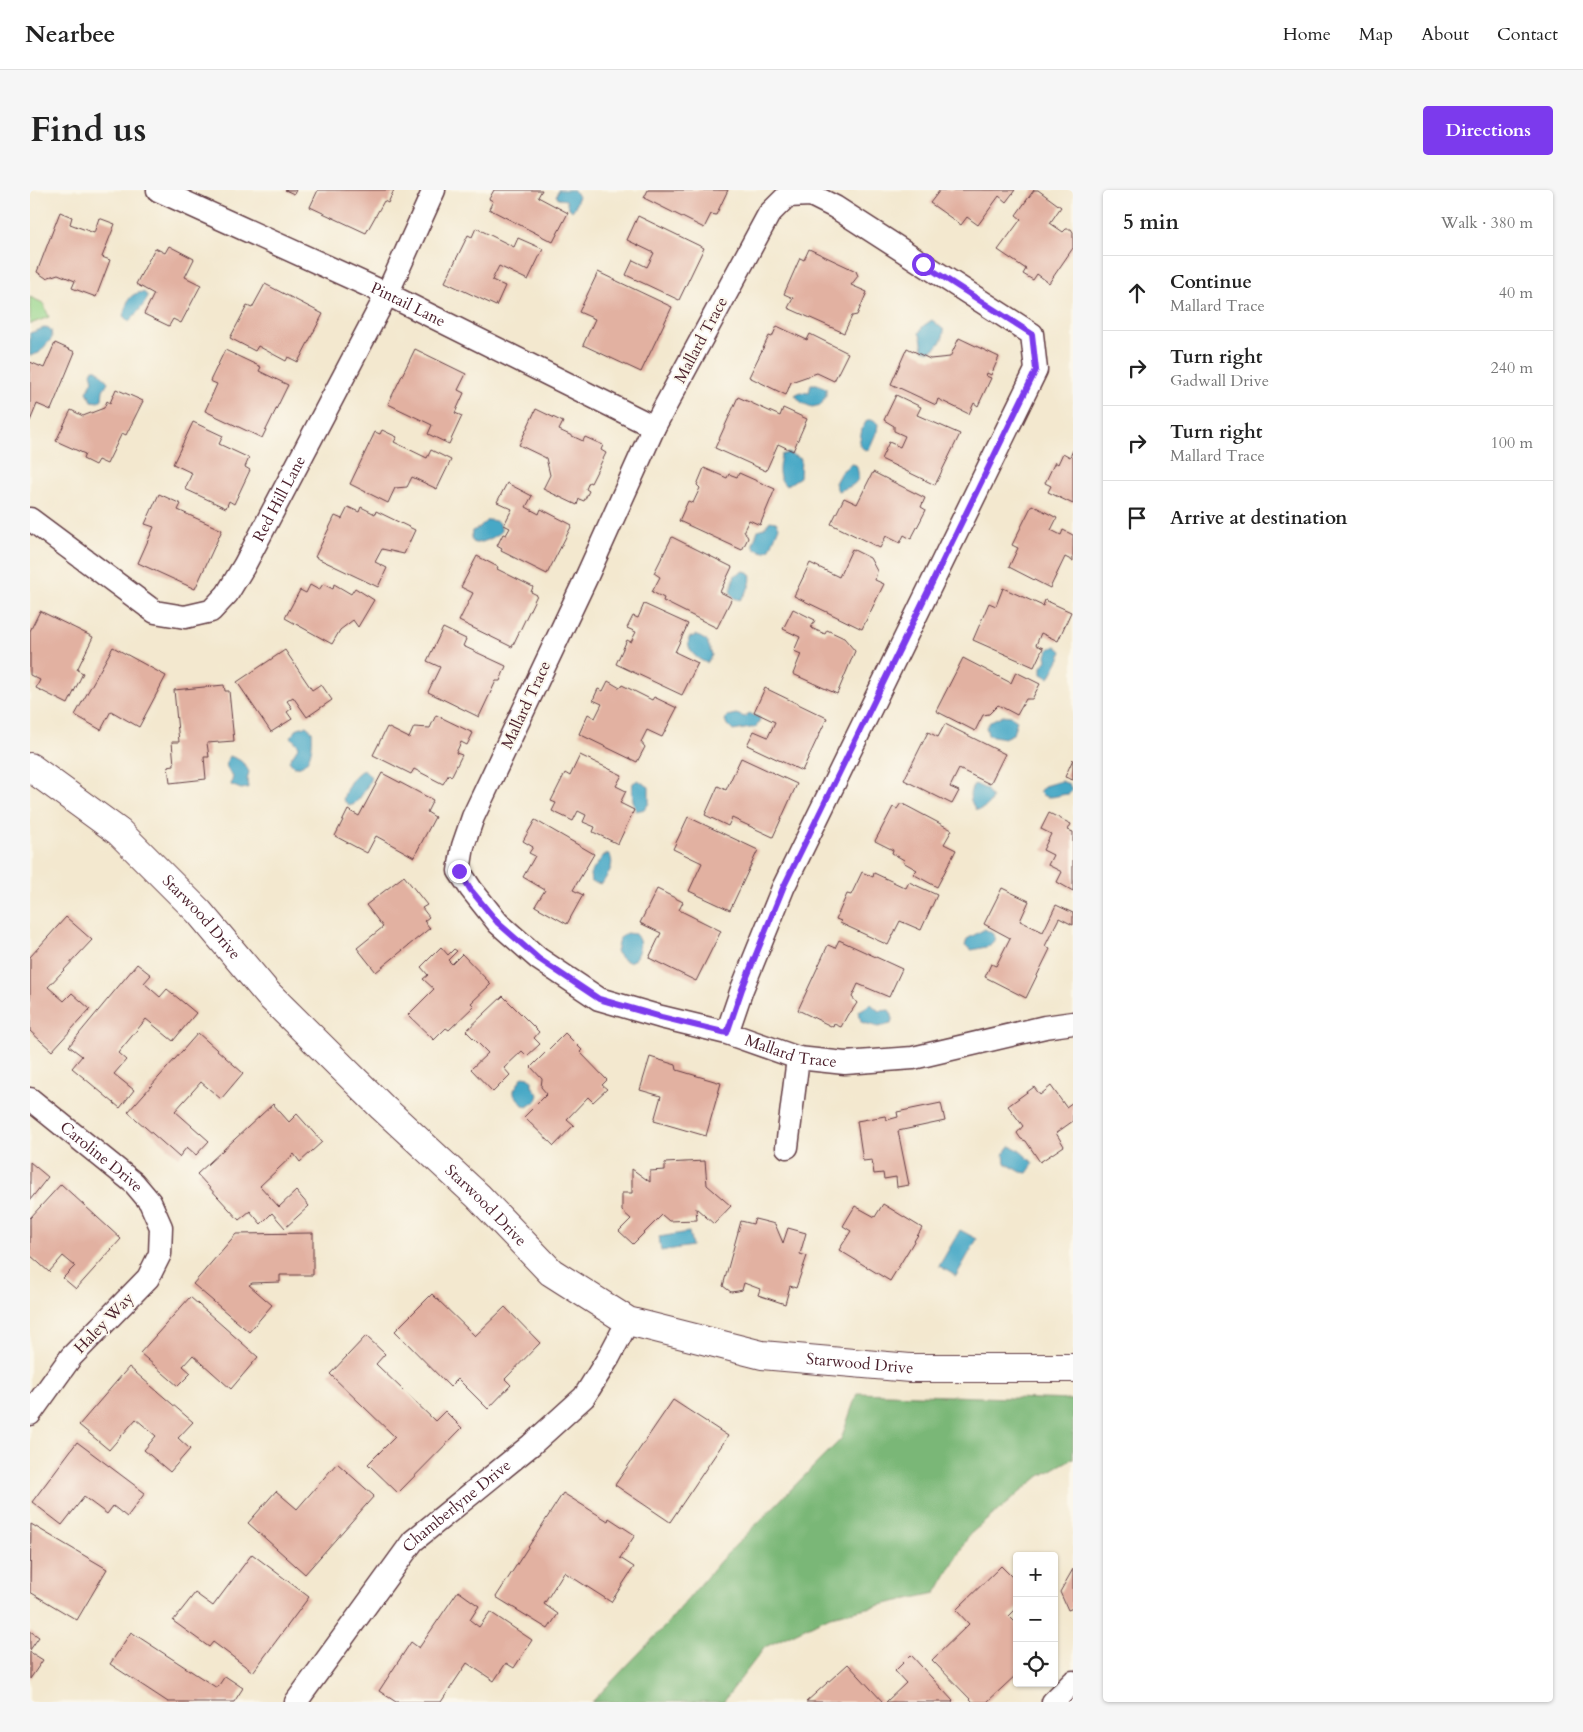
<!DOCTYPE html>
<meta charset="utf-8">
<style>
body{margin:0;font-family:Cardo,serif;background:#f6f6f6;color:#222}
.controls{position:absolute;right:15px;bottom:15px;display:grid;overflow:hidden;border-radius:5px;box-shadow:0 1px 4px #0004}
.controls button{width:45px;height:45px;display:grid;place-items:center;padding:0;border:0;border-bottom:1px solid #e0e0e0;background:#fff;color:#222;font:25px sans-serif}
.stop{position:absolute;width:15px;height:15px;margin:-11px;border:4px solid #7c3aed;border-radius:50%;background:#fff}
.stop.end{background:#7c3aed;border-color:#fff;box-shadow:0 1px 5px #0008}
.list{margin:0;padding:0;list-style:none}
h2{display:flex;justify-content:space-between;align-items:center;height:65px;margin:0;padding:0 20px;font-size:21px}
h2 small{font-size:16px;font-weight:400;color:#767676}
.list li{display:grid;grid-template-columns:32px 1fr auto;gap:15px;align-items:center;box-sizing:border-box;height:75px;padding:0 20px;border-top:1px solid #e0e0e0}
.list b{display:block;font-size:19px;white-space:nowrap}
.list p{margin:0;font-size:16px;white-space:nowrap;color:#767676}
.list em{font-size:16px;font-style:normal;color:#767676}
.icon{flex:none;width:28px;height:28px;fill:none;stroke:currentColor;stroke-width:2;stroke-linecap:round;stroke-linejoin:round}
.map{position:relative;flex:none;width:1043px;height:1512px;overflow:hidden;border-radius:5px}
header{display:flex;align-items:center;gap:30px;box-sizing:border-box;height:70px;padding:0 25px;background:#fff;border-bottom:1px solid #e0e0e0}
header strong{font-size:24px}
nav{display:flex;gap:28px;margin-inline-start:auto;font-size:18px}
.intro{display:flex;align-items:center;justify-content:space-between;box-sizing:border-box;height:120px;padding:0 30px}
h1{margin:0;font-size:35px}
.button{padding:12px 22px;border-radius:5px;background:#7c3aed;color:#fff;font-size:18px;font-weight:700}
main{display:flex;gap:30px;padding:0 30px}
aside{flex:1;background:#fff;border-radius:5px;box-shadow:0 1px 4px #0004}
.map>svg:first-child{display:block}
.green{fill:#98d68b;stroke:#717a5b}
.forest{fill:#7ab777;stroke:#626b51}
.water{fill:#47a8c6;stroke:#486478}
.building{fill:#e2b1a1}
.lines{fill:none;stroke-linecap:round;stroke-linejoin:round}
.street-casing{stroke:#633d44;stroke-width:25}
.secondary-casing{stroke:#633d44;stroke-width:30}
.street{stroke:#fff;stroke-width:22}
.secondary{stroke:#fff;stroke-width:28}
.route{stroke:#7c3aed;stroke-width:6}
.labels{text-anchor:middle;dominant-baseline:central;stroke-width:4;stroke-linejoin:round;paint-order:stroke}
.street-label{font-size:16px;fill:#4a1f2b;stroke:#fbf7ec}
</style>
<header>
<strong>Nearbee</strong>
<nav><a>Home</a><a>Map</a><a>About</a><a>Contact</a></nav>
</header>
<div class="intro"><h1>Find us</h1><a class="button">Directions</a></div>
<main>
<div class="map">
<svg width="1043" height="1512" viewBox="0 0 1043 1512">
<rect width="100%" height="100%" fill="#fbf7ec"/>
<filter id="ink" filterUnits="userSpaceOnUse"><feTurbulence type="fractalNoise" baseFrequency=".02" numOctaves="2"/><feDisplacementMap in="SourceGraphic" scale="10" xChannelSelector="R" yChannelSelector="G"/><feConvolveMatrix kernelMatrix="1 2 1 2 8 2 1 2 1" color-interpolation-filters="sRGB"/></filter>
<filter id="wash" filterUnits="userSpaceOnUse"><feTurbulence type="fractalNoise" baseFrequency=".0096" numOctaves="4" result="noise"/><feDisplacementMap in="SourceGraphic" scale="20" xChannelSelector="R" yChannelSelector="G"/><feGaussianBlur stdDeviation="1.12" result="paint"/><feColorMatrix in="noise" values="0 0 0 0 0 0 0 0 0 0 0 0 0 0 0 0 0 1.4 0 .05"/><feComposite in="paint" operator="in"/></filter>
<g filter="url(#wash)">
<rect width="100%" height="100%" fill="#f3e8cf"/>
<polygon class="green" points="0,107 13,113 19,127 0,134"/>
<polygon class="forest" points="827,1203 1043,1210 1043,1268 1007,1288 939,1345 906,1403 800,1426 735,1457 693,1512 562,1512 636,1435 692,1369 811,1249"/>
<g class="water">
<polygon points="528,0 544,0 548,7 545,17 542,21 538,17 536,10 529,9 526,6"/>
<path d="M113 102C116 104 118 105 117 109 117 111 102 129 99 132L93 126C98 112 97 104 113 102Z"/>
<path d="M902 130 914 140C914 149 908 158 900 161L893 159 891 147 889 143 893 136Z"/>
<polygon points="17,137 21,140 22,148 9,163 0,166 0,143"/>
<polygon points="63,179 67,179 78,192 73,200 72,209 68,212 62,211 57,202 63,190 61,183"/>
<polygon points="781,194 787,194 796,198 796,205 791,215 782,217 772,213 765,205 770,202 779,203"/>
<polygon points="837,230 844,230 848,234 847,241 839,259 835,260 829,255 832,239"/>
<path d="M758 263 771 269 770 287 756 296C746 286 749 278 751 265Z"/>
<path d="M821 274 826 275C833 293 823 296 808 301L805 293 811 282Z"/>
<path d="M457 330C466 330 472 332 471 342 465 347 452 354 444 353L441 349 442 341 449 338Z"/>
<polygon points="740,331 746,332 749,337 740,359 734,362 725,359 723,354 728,340 734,338"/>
<path d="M714 381 720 383C723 393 717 402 710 410L704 408 700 401 705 385Z"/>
<path d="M666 445 677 451 682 465 677 473C666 469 656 460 659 448Z"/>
<polygon points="1026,456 1032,461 1030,468 1019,488 1012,484 1012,477 1017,470 1016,465 1019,459"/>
<polygon points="719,523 730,528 729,533 726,537 703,541 697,535 695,530 697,526 706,524 715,527"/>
<polygon points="973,525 981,526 987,530 983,544 974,548 958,545 956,537 961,531"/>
<path d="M276 536 282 541C283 555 282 577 264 577L259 571 269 556 261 547 268 538Z"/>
<path d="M199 566C210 569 214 572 219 582L217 589 218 598 211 599 201 595 203 586C197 580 194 575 199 566Z"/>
<path d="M334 579 341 587C337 598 331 608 323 615H319L313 610C316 597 322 586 334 579Z"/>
<path d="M608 590 619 597V613L615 619 606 621C603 615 601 600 603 593Z"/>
<path d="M1031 591 1039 594 1042 600 1039 604C1028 604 1018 612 1009 602L1014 596Z"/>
<path d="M945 594 956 599 962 608C959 616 954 619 946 620 940 611 937 603 945 594Z"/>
<path d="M579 664C586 674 578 684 572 694L561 692 560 684 573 666Z"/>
<polygon points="955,739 963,744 965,749 960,756 942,760 935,756 937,749"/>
<path d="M596 743 605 744C613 753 609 760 605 769L599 772 592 769 586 762 589 749Z"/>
<path d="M841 814 849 821 859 820C863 825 863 828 861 834L848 837 831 832 829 821Z"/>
<polygon points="493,886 499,887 502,891 502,896 509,905 507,910 497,917 493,915 484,904 484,900"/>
<path d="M980 956C991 959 995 967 1004 973L997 983 991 982 975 973 974 964Z"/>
<polygon points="930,1040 947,1049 926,1086 909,1076"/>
<polygon points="659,1042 662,1056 631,1061 629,1047"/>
</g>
<g id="blocks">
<g class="building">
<polygon points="255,0 266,0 264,4"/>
<polygon points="288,0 364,0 358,13 354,11 336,43 280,17"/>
<polygon points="464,0 512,0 508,7 538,23 523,52 459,19 463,11 459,9"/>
<polygon points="618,0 698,0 686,25 681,24 674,38 614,8"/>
<polygon points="910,0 985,0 976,12 969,6 948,35 937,27 931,35 900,13"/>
<polygon points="1004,0 1008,0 1031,17 1020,33 1033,42 1036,39 1041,39 1043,42 1043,58 1019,93 1007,84 1003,90 993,84 996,79 968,60 991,29 986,25"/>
<polygon points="30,22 42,27 40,34 64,43 69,28 85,34 72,67 80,70 66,107 42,98 45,91 28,84 16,88 7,82"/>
<polygon points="608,26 674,58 649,110 596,85 603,70 617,77 624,63 597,50"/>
<polygon points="446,38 484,57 488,48 513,59 498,90 469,76 462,90 475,96 466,116 415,92 438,45 442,47"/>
<polygon points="139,56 164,69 155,87 171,95 151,133 143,129 139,136 114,124 124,104 106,94 125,58 135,63"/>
<polygon points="779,59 826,81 828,86 821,95 837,102 827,125 822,126 814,143 758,118 763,108 754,104 770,68 774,70"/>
<polygon points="568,82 642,117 611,182 553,155 565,129 549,122"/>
<polygon points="235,94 293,124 268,172 258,167 256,171 228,156 225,161 200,148 217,116 222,118"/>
<polygon points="747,136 777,150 780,144 818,163 804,191 787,183 761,192 756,205 719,187 739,146 742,147"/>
<polygon points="929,148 969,167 961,185 957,183 956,186 961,188 948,216 944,213 939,224 908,209 906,215 861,194 877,158 900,169 920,167"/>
<polygon points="25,153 45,162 21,220 7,214 0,231 0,172 14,178"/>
<polygon points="385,159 436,184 428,200 434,203 425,223 432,226 419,254 398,244 402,235 358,214"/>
<polygon points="195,160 231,177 229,181 258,195 232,248 175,221 187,194 180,191"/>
<polygon points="86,199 113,211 96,245 92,243 77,274 68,270 65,275 53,269 55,264 26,251 41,220 53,226 74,218 77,211 80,213"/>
<polygon points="866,205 891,217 887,225 930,244 905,295 851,269 859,252 870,257 875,246 864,241 864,236 854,230"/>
<polygon points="708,207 750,226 753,218 777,229 763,261 748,254 736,281 685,258"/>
<polygon points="506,219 533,232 529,240 553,251 555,247 573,255 571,260 576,263 561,293 559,292 556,299 559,301 554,311 549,309 547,315 513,299 520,285 516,268 489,255"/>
<polygon points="163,232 193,246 189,254 219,268 215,277 220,280 204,314 199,311 196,318 155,299 162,283 143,274"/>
<polygon points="352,240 367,247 364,252 397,268 401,260 421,270 407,299 382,287 377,297 365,298 358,313 320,294 345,242 350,244"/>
<polygon points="1043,260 1043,314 1018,302 1021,296 1015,293 1025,272 1028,274 1033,263 1040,267"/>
<polygon points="674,278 697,288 699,284 707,287 709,283 745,299 730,335 719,330 714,340 718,348 712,360 649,331 658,311 663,313 670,298 667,295"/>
<polygon points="843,282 895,308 891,317 896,320 881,349 874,345 870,353 856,346 850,358 801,334 814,308 827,314"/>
<polygon points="477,293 502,306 496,317 509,324 511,319 542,335 517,384 471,361 472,359 467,356 473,344 476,345 480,338 474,335 482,319 467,312"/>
<polygon points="129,304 151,314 148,320 192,340 165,399 108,373 124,337 115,334"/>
<polygon points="1002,315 1027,328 1021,340 1031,345 1033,340 1043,345 1043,371 1035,367 1020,398 979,377 988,358 982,355"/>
<polygon points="318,317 329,322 331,317 345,324 346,321 385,340 374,364 352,359 345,372 357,378 348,397 285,367 305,326 312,329"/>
<polygon points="642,347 702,377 690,402 702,408 687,438 633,411 634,408 622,402 630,387 624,383"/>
<polygon points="822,359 840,368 847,381 845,390 854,394 832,439 764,406 780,373 809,387"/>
<polygon points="447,366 468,377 467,379 503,397 501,402 507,405 482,457 429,431 443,403 431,397"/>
<polygon points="293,394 303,399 304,394 321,404 325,398 344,410 328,437 323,430 310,440 302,454 255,428 270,400 276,403 280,395 289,400"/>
<polygon points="973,398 1013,416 1015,410 1041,422 1028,451 1011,443 1006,455 1013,458 1004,477 943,450 959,413 966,416"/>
<polygon points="614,414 658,434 645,462 668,473 652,505 586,474 597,450 601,452 606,442 597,438 603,426 608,428"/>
<polygon points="763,419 785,430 781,438 795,444 797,440 814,448 825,461 807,504 763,484 771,464 764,461 770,447 753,439"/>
<polygon points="10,421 63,447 47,480 53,483 38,514 6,498 10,490 0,485 0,441"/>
<polygon points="413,438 436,449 433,456 476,476 470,491 466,491 449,527 398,502 410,477 397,471"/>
<polygon points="83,457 136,486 109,537 81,521 71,540 45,525"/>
<polygon points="255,460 282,500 291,494 302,510 277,527 263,507 257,511 262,518 257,522 262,529 241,542 207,492"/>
<polygon points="933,468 981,493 986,482 1010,494 1002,509 996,509 987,525 968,515 959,524 953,525 945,541 906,521"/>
<polygon points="578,491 590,498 592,495 622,510 624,507 647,518 632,547 617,540 611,552 615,557 607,572 549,544 558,524 565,528 572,514 563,510 568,499 573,501"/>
<polygon points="194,495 195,501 199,501 204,551 177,553 179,567 174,567 176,589 140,593 138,576 144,575 142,552 149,552 144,500"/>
<polygon points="735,498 797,528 772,581 717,555 724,541 738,547 745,532 724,522"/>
<polygon points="406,525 443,543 437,555 431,552 426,563 432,565 421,587 419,584 413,594 384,579 381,584 343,565 357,537 379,548 384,537 400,538"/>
<polygon points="915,534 975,564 960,594 929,579 920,597 929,601 922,614 874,590 898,542 908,547"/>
<polygon points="550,565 592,585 586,596 596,601 590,613 604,620 588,654 563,642 565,637 553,632 556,625 548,621 543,631 522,621 526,613 521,611 535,583 540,586"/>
<polygon points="711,568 767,594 743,647 702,628 698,636 675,625 688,596 696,600"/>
<polygon points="1043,569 1043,590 1035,587"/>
<polygon points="352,583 403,610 397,622 405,627 384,667 346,646 337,663 305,646 318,620 329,626"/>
<polygon points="871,613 922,640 914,654 926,660 907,697 883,684 887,680 873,672 874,670 862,663 863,660 845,651 863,617 867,619"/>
<polygon points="1019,623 1041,634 1038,640 1043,642 1043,701 1027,692 1032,682 1018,675 1023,665 1013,660 1021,644 1011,639"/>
<polygon points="658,627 728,660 700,720 659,701 672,673 643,659"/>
<polygon points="505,630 564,664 543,700 553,705 537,734 505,716 515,700 493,687 505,666 499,663 503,657 493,651"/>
<polygon points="832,682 843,687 844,683 876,698 879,692 907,705 891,740 870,731 858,755 810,733 811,731 806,729 817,704 821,705"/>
<polygon points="374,686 397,715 392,718 399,727 394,731 400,738 346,782 327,758 353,737 336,715"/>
<polygon points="972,698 999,711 990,731 1013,742 1026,715 1043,723 1043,735 1029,728 1015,756 1020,759 996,808 955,787 961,774 966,776 980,748 954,734"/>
<polygon points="627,699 653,712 649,720 691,741 666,791 619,768 631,743 610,733"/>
<polygon points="36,727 62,750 18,797 34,811 42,803 60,819 22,861 0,841 0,767"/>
<polygon points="809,750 872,779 859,807 828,794 822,807 827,813 821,822 818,824 811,837 804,834 803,837 768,820 798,755 805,758"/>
<polygon points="411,757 418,765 424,759 427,761 418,770 422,774 432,764 461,794 441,813 444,816 419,840 416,838 404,850 378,825 404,799 393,789 398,785 391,777"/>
<polygon points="107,774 121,785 114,793 130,807 137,799 166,823 143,851 116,829 88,863 96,870 84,884 104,900 90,918 42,878 52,866 39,856"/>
<polygon points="473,806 509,842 504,848 510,854 497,866 492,861 474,878 480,885 463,902 441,879 458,863 436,841"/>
<polygon points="168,843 213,883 191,909 171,892 145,921 179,951 166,965 157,957 149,967 98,922"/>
<polygon points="535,843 552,860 550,862 577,890 572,895 577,899 563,912 558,907 537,929 544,935 524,956 494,927 517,904 511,897 512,889 501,877"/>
<polygon points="620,867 646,875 647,880 691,893 676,946 624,931 631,906 610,900"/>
<polygon points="1021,896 1036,917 1043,912 1043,931 1026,943 1034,956 1010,972 996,951 991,949 987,943 993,936 978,916 1004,897 1010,905"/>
<polygon points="911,913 915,931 868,941 879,995 867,997 866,987 854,989 853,983 844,984 842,970 833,971 827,931 855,926 857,930 868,927 867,922"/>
<polygon points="243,914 259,932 267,924 292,952 270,972 264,964 230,996 249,1017 266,1001 279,1016 255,1038 242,1023 231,1034 220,1021 209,1030 167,984"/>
<polygon points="675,971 677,995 701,1016 684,1034 666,1018 667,1030 639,1031 632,1025 603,1054 589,1041 601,1029 592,1021 592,1003 602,1003 602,979 620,992 620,981 635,980 635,973"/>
<polygon points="0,972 18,987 0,1010"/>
<polygon points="31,994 91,1049 46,1099 33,1088 45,1076 33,1066 19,1082 0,1065 0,1028"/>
<polygon points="853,1014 892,1038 860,1091 809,1060 821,1041 813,1036 825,1016 845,1027"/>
<polygon points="725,1029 745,1034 753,1053 758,1038 776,1043 770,1064 777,1066 766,1098 760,1096 755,1114 728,1105 730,1099 714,1093 712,1100 708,1101 701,1102 693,1096 711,1031 723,1034"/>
<polygon points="283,1043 283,1085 250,1085 250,1092 222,1093 219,1095 242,1115 219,1142 163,1094 206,1044"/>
<polygon points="402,1104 445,1146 475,1117 510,1153 475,1189 481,1195 458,1219 428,1189 420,1197 365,1141"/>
<polygon points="160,1107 228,1167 201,1199 163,1165 153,1176 161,1183 148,1196 110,1163"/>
<polygon points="336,1146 355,1164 346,1174 405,1231 415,1221 432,1238 368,1303 338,1274 365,1247 300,1184"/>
<polygon points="99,1177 163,1232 148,1248 160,1259 140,1282 114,1260 126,1246 106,1229 79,1260 49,1235"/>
<polygon points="643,1210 698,1246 640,1332 585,1295"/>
<polygon points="47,1252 115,1303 97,1327 83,1316 77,1324 54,1307 32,1335 2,1312"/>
<polygon points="307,1273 344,1306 275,1384 218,1333 246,1301 267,1319"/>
<polygon points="533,1303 578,1331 579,1328 605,1345 590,1368 604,1377 581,1412 534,1382 514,1414 528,1424 518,1439 466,1407"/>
<polygon points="1,1334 77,1379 47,1430 0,1402"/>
<polygon points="222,1364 279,1407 223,1482 183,1452 179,1457 143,1431 165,1403 183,1416"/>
<polygon points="971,1376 987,1392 987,1418 979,1426 987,1434 987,1484 957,1512 943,1512 902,1470 939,1434 926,1420"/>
<polygon points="1043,1379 1043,1418 1038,1420 1030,1402"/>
<polygon points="428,1401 449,1416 440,1430 449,1437 460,1422 502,1450 484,1478 476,1473 464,1491 437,1473 411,1512 366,1512 349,1501 381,1452 389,1458"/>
<polygon points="0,1441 9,1447 0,1460"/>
<polygon points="101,1442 187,1498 195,1486 213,1498 204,1512 138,1512 80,1474"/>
<polygon points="0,1462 13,1470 0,1489"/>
<polygon points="881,1465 923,1511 922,1512 856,1512 876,1493 865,1481"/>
<polygon points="818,1474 853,1512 776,1512"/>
</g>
</g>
</g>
<g filter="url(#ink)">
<use href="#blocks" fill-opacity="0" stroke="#633d44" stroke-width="1"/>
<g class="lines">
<defs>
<g id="street">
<path id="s1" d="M128 0 357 104 624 237"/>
<path id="s2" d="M0 329 125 422 155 427 181 421 197 404 214 376 357 104 404 0"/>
<path id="s3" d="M697 843 712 799 753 698 1006 180 1002 144 805 17 781 5 757 6 739 24 624 237 557 386 443 627 433 656 429 681 441 699 468 733 509 769 569 809 631 827 697 843 768 868 815 873 883 868 1015 837 1043 833"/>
<path id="s4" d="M0 909 104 993 120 1012 131 1037 130 1064 118 1088 41 1167 0 1224"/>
<polyline points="757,957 768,868"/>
<path id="s5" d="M266 1512 383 1351 501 1255 554 1207 579 1167 598 1131"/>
<polyline points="1023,1512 1043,1492"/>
</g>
<g id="secondary">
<path id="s6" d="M0 577 89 642 169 722 238 804 352 917 448 1006 521 1082 598 1131 732 1165 880 1178H1043"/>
</g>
</defs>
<use href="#street" class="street-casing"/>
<use href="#secondary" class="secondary-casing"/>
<use href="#street" class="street"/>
<use href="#secondary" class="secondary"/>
</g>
</g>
<g class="lines" filter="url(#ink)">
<polyline class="route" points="429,681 440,699 468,733 509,769 569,809 631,827 697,843 712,799 753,698 1006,180 1002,144 893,74"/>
</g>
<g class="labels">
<g class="street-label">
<text stroke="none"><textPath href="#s1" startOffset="275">Pintail Lane</textPath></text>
<text transform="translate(671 150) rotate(-62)">Mallard Trace</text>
<text stroke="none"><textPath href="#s2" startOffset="345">Red Hill Lane</textPath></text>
<text transform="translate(496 515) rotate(-65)">Mallard Trace</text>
<text stroke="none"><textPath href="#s6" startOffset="229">Starwood Drive</textPath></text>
<text stroke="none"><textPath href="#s3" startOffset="2198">Mallard Trace</textPath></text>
<text stroke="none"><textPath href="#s4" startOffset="92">Caroline Drive</textPath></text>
<text stroke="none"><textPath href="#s6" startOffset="634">Starwood Drive</textPath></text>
<text transform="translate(74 1133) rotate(-46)">Haley Way</text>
<text stroke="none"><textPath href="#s6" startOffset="1055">Starwood Drive</textPath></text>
<text stroke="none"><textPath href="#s5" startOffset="255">Chamberlyne Drive</textPath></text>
</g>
</g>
</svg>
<div class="controls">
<button>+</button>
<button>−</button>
<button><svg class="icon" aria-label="locate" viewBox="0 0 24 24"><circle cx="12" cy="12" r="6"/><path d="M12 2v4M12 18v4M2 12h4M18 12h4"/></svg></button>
</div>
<div class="stop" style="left:893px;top:74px"></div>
<div class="stop end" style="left:429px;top:681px"></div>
</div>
<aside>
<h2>5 min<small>Walk · 380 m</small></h2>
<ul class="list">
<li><svg class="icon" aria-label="ahead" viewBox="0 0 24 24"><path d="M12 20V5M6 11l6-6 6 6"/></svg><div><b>Continue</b><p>Mallard Trace</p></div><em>40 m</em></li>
<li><svg class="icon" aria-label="right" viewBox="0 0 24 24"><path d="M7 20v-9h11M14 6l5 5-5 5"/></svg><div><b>Turn right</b><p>Gadwall Drive</p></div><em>240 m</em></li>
<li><svg class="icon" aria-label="right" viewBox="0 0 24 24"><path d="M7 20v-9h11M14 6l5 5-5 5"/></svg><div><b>Turn right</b><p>Mallard Trace</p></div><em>100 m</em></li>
<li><svg class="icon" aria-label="arrive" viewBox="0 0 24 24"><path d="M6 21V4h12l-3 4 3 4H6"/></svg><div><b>Arrive at destination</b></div></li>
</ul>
</aside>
</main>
